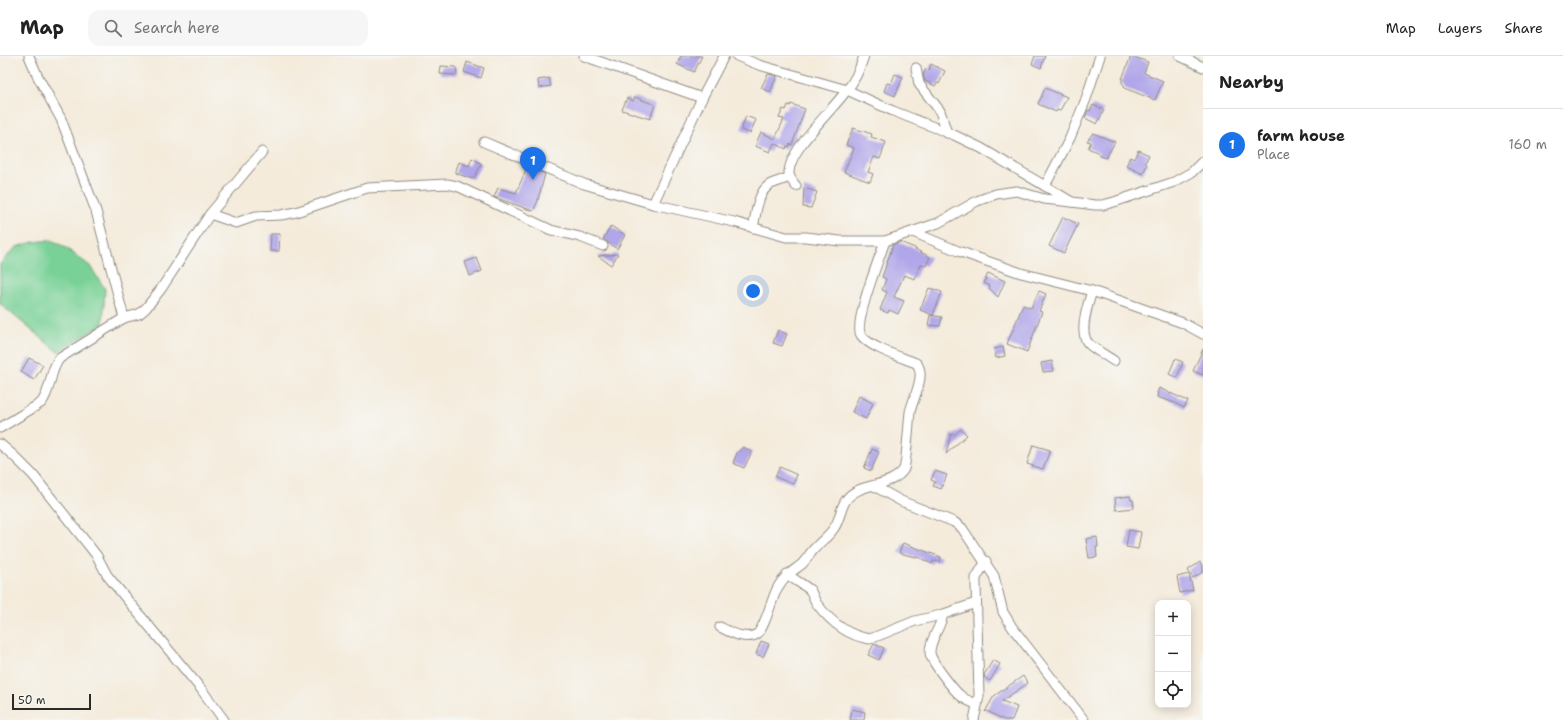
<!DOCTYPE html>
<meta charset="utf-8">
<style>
body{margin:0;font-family:"Shantell Sans",sans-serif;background:#f6f6f6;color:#222}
.controls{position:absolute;right:12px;bottom:12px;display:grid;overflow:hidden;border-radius:8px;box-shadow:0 2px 10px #0003}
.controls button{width:36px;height:36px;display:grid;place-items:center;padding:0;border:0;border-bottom:1px solid #e0e0e0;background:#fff;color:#222;font:20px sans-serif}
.scale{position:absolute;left:12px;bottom:10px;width:79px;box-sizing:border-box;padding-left:4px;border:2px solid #2b2b2b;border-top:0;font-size:11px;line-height:14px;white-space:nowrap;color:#2b2b2b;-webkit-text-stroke:3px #f6f6f2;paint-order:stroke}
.you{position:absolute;left:753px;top:235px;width:14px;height:14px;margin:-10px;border:3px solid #fff;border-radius:50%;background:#1a73e8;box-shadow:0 0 0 6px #1a73e833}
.badge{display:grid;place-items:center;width:26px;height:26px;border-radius:50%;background:#1a73e8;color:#fff;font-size:13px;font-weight:700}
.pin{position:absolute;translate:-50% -33px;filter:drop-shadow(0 1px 2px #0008)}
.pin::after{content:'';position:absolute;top:21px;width:14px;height:12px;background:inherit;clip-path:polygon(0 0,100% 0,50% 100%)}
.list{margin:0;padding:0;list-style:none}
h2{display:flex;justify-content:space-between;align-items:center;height:52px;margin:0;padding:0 16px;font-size:17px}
h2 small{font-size:13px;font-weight:400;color:#767676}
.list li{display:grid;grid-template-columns:26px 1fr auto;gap:12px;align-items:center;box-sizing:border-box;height:72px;padding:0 16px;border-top:1px solid #e0e0e0}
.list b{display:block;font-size:15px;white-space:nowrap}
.list p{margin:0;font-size:13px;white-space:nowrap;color:#767676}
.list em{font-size:13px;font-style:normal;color:#767676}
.icon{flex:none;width:22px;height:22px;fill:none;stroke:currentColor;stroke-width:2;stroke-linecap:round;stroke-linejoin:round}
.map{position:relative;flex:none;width:1203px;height:664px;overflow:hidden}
header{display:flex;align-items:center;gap:24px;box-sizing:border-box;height:56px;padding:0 20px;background:#fff;border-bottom:1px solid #e0e0e0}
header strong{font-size:19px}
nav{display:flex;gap:22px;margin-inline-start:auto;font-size:14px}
.search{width:280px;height:36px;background:#f6f6f6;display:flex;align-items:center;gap:10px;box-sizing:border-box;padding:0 14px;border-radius:12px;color:#767676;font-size:15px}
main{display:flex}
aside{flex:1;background:#fff}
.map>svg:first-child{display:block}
.green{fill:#79d197;stroke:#527e61}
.building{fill:#b0a6e9}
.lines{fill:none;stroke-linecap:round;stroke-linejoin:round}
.street-casing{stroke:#908b83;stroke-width:11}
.street{stroke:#fff;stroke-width:9}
</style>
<header>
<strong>Map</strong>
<div class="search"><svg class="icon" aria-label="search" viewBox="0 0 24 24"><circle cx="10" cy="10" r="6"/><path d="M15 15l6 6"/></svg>Search here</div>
<nav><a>Map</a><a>Layers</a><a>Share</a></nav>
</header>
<main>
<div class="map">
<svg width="1203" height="664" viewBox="0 0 1203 664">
<rect width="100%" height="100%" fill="#f6f6f2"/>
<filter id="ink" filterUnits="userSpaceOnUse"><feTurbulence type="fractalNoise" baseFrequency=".025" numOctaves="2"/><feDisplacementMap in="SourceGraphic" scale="8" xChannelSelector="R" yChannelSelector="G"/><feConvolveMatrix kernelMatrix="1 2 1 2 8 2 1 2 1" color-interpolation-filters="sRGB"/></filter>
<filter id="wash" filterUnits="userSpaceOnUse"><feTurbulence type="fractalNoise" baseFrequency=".012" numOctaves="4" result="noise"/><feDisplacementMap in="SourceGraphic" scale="16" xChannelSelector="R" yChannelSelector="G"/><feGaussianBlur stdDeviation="0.9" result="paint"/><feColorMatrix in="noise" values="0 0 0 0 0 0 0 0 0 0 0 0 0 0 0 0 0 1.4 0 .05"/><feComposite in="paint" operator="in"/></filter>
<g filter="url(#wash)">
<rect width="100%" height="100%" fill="#f4ebdb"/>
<polygon class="green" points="52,184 66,192 90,210 105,233 103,268 58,296 0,248 0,208 16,191 33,186"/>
<g id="blocks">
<g class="building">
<polygon points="681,0 702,0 694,16 677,8"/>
<polygon points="1035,0 1045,0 1041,12 1032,8"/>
<polygon points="1131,0 1148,6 1144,17 1163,25 1155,44 1124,32 1125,30 1122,27 1122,23"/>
<polygon points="467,6 484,12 481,22 464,16"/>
<polygon points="931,8 945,15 939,28 937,27 935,30 925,25 923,19 926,13 929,14"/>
<polygon points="441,10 456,11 457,19 440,18"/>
<polygon points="768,18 777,20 770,36 761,32"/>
<polygon points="895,18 903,21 895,40 884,35 887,27 891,28"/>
<polygon points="549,22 551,30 539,32 538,24"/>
<polygon points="1045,32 1067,41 1060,55 1057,54 1056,56 1038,48"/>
<polygon points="635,41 655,49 650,63 622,54 627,42 633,45"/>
<polygon points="791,48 805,53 792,89 790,88 789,91 787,90 786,93 774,87 770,96 755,90 761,76 775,83 784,63 779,62 783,53 786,54 788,49 790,50"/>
<polygon points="1093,49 1104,54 1097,68 1085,62 1088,54 1090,55"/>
<polygon points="746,60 756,64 750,77 741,74"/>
<polygon points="853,72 872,78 871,81 886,86 880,103 874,101 868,116 873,118 870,126 844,116 854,92 846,89"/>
<polygon points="1093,77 1115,86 1106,102 1098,99 1099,97 1088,92 1091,86 1087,85"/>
<polygon points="1138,94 1149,99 1145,107 1147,108 1143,118 1126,110 1130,101 1134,103"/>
<polygon points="472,102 482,108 473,123 455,117 459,106 469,110"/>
<polygon points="527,111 545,118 537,147 533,155 494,141 498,132 516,137"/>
<polygon points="804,132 817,136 811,152 803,151"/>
<polygon points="1063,161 1078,168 1064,197 1049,190"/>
<polygon points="611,170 625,179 617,193 603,183"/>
<polygon points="271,178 280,178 279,195 270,195"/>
<polygon points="900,186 915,192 915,193 930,201 926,210 921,208 915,223 904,219 894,241 904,245 898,258 889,254 888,257 880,254 887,236 882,234 886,223 882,221 893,189"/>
<polygon points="618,198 611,209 598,200"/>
<polygon points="477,202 482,215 470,220 465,206"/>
<polygon points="988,217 1005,225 998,241 989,232 990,230 984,227"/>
<polygon points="929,232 942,236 933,259 920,254"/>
<polygon points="1039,235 1046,238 1039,255 1042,256 1027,296 1007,288 1023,249 1031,252"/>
<polygon points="930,259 942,261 940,270 928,269"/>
<polygon points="778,274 787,278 782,290 773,287"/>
<polygon points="1003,291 1005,300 996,302 994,293"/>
<polygon points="1203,293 1203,319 1193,315"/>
<polygon points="29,302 43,309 34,324 21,316"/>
<polygon points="1175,303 1183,306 1177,322 1169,318"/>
<polygon points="1052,305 1054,315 1043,316 1041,307"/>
<polygon points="1159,332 1188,345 1184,352 1175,347 1157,341 1158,338 1157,337"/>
<polygon points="859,340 873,347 866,363 852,356"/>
<polygon points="961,373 967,379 946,398 951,378 954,379"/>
<polygon points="1033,389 1050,394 1043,413 1027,408"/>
<polygon points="743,391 752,396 744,412 733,407 737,397"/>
<polygon points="872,393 879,396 871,415 864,412"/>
<polygon points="780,411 797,419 793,428 775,421"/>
<polygon points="935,415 947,419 941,433 933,430 935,426 931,424"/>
<polygon points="1130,440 1131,444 1133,444 1134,452 1116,454 1115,442"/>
<polygon points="1129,474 1141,476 1138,493 1126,491"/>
<polygon points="1097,481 1098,491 1096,491 1097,501 1089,502 1086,483"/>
<polygon points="903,487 941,501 940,506 933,505 932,508 920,502 899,497"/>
<polygon points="1200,506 1203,511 1203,516 1193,522 1188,514"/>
<polygon points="1189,518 1193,534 1180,537 1177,521"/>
<polygon points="761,585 769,588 763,601 756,598"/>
<polygon points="874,588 884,592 879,604 868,599"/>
<polygon points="993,604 1000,608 990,625 985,622 984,619"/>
<polygon points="1023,620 1028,627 1002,645 1017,651 1012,664 1004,664 987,655 985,656 994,640"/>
<polygon points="852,653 865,656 864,664 850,664"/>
</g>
</g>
</g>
<g filter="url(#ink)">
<use href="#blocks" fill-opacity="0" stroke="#908b83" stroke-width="1"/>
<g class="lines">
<defs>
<g id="street">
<polyline points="29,0 38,21 61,63 96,155 124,262"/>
<polyline points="584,0 702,42"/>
<polyline points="737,0 759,9 847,34 893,55 954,79 981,92 1072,146 1095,149 1103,149 1114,146 1174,126 1192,116 1203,105"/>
<polyline points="1180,0 1203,11"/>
<polyline points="916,12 919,28 940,55 947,77"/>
<polyline points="484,86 584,128 653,148 734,166 786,181 806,181 840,185 885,185 938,167 977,145 996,138 1009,136 1017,135 1044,143 1072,146"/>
<path d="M796 130C793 126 789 122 789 117 789 93 832 55 846 35 855 25 860 13 864 0"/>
<polyline points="1045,130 1070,82 1086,43 1100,0"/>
<polyline points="653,148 702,42 724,0"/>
<polyline points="210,158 236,167 256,160 281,159 296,156 367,132 447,128 457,130 551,174 580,181 603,190"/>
<path d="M753 172C756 159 757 135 771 128 777 125 784 124 789 121"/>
<polyline points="913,176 958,195 1021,217 1092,235 1183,267 1203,278"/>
<path d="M1092 235C1088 248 1077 279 1090 289 1097 295 1107 300 1114 305"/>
<path d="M0 372 41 347C52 334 49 314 60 302L124 262 139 258 146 252 161 233 210 158 262 96"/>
<polyline points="0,388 14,400 33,419 97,500 107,519 115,529 201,633 224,664"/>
<polyline points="874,430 901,445 954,466 962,472 994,520 1003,556 1012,571 1084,664"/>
<path d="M787 518C794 524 803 528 810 534 813 538 814 544 817 548 830 565 848 580 870 583L915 565 941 559 976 547"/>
<path d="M943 558C941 571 929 585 930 597 931 605 954 635 961 640 965 644 972 646 977 649"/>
<path d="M720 571C730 576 746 585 757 578 765 572 772 541 778 531 784 520 792 516 802 508 807 503 810 497 815 492 821 485 829 480 834 472 840 464 840 453 846 444 859 425 891 433 904 413 906 409 909 365 910 356 913 342 927 318 916 307 901 301 870 292 861 279 853 267 880 201 885 185"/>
<polyline points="974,664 979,640 976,528 976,522 986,505"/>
</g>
</defs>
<use href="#street" class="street-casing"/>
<use href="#street" class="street"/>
</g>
</g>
</svg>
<div class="controls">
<button>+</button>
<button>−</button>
<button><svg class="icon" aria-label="locate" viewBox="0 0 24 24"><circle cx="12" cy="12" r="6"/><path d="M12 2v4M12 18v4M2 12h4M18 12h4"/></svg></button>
</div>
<div class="scale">50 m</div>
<div class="you"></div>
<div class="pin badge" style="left:533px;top:124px">1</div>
</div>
<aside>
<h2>Nearby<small></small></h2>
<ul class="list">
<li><span class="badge">1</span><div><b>farm house</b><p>Place</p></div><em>160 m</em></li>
</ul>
</aside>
</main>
